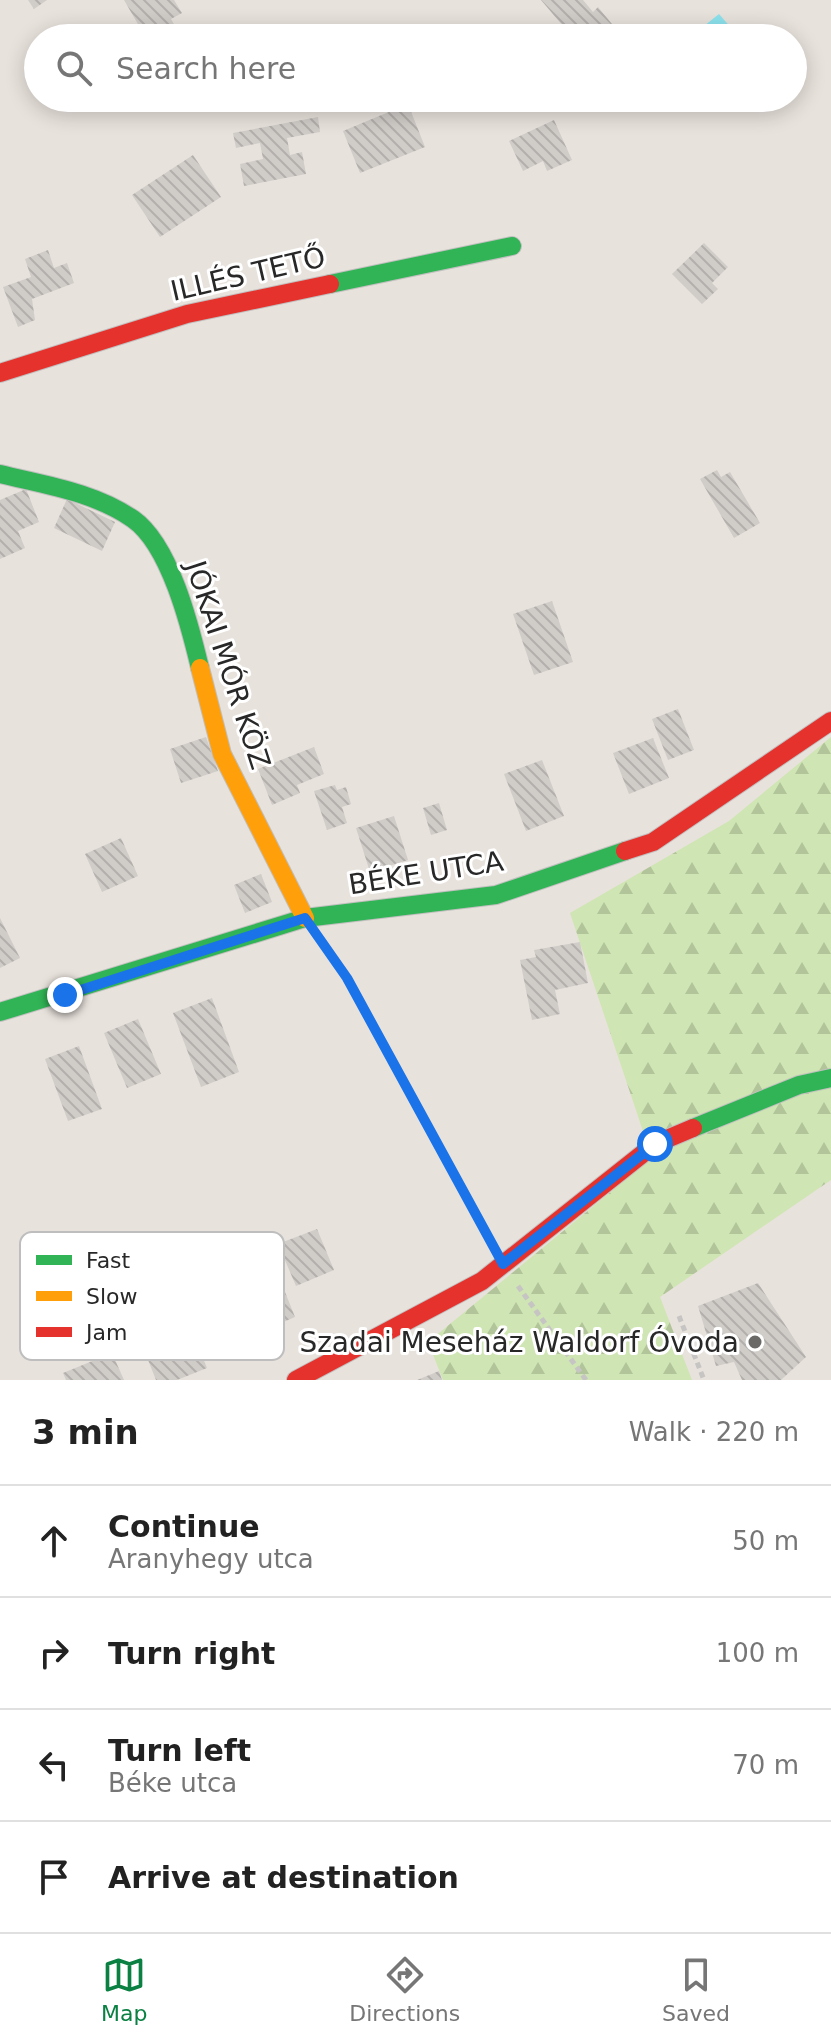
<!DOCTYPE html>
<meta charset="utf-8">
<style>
body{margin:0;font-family:"DejaVu Sans",sans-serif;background:#f2f2f2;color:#222}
.stop{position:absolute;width:24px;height:24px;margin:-18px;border:6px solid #1a73e8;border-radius:50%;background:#fff}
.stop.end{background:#1a73e8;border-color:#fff;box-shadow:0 2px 8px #0008}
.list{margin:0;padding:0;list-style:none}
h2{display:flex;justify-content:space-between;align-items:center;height:104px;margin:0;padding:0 32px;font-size:34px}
h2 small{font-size:26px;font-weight:400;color:#767676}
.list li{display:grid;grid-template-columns:52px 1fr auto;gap:24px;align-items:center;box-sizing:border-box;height:112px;padding:0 32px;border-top:2px solid #e0e0e0}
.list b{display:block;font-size:30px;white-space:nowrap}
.list p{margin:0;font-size:26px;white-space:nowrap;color:#767676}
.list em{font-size:26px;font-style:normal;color:#767676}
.icon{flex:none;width:44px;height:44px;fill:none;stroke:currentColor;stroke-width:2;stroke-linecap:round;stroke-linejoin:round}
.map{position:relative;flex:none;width:831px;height:1380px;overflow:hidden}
.search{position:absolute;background:#fff;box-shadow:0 4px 20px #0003;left:24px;right:24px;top:24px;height:88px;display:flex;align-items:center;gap:20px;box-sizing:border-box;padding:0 28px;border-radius:44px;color:#767676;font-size:30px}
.sheet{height:552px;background:#fff}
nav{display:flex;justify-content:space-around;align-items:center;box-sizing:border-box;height:112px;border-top:2px solid #e0e0e0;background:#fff;font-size:22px;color:#767676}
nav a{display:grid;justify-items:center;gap:4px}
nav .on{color:#0b8043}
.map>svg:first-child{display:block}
.forest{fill:url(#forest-firs)}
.water{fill:#8ce3ee}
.building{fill:url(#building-back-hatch)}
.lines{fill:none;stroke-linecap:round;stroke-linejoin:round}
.fast-casing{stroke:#c1bfbf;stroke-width:20}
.slow-casing{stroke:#c1bfbf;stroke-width:20}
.jam-casing{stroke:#c1bfbf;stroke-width:20}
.path{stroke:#c6c5c4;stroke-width:5;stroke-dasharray:6 4;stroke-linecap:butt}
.fast{stroke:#30b455;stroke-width:18}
.slow{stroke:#ff9f0a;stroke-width:18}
.jam{stroke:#e5322d;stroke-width:18}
.route{stroke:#1a73e8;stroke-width:10}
.poi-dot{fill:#6b6967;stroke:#fff;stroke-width:3}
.labels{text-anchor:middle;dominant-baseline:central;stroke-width:6;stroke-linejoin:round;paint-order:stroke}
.street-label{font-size:28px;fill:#282828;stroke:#fff}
.poi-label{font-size:28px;fill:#282828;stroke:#fff;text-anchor:end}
.key{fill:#fff;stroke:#bebebe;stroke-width:2}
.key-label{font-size:22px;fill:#282828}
</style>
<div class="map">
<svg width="831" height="1380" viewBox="0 0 831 1380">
<defs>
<pattern id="forest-firs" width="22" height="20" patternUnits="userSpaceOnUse" patternTransform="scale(2)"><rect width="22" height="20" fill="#cfe5b3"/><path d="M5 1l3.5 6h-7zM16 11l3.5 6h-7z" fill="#b2c49a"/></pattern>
<pattern id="building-back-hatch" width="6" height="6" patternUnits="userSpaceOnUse" patternTransform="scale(2)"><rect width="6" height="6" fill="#d0ccc8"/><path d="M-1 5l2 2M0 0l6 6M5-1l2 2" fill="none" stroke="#b3afac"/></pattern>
</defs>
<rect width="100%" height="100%" fill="#e8e2dc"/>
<polygon class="forest" points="831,737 831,1180 660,1297 692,1380 443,1380 428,1342 652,1158 570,913 729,821"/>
<polygon class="water" points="719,14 732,29 721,38 689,38"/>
<g class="building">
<polygon points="28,0 47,0 34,9"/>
<polygon points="124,0 174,0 182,13 171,19 179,33 170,38 146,38"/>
<polygon points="541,0 583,0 593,12 598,7 612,24 595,38 564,38 568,32"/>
<polygon points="459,98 489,98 464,109"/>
<polygon points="408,104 425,147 360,173 343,131"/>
<polygon points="318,117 320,132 287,138 290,155 302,152 306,174 244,186 240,164 263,159 260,143 236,148 233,133"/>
<polygon points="554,120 572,160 547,171 543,161 523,171 509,141"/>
<polygon points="193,155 221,197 160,237 132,195"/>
<polygon points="704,243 728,267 712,283 718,289 702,304 672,274"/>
<polygon points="48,250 54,268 67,263 74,283 32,299 35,320 18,327 3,287 31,277 25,259"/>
<polygon points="717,470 721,477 730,472 760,523 734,538 700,479"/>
<polygon points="26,489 39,522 18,531 25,548 0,559 0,500"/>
<polygon points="67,499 115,522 102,551 54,528"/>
<polygon points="552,601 573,662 534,675 513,614"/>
<polygon points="678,709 694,750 668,760 652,719"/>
<polygon points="206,737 218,771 181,783 170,749"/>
<polygon points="653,738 669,778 629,794 613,753"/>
<polygon points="314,747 324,774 297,785 300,793 272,805 258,769"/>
<polygon points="542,760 564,816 526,831 504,774"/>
<polygon points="335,785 337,790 346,787 351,804 342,807 347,823 327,830 314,791"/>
<polygon points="439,803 447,830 431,835 423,808"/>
<polygon points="394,816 408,860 370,872 356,828"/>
<polygon points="121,838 138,876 102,892 85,854"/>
<polygon points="261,874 272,902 245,913 234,885"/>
<polygon points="0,918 20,958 0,968"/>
<polygon points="580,942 588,983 555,990 560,1014 532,1020 520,960 536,957 534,950"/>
<polygon points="212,998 239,1072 201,1087 173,1013"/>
<polygon points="138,1019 161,1074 127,1088 104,1033"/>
<polygon points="79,1046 102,1109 68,1121 45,1059"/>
<polygon points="317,1229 334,1270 296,1286 278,1244"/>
<polygon points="279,1277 295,1317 232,1344 215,1303"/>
<polygon points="758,1283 806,1357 781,1380 742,1380 734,1362 716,1366 698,1306"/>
<polygon points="177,1295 207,1368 177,1380 156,1380 130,1315"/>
<polygon points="112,1353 124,1380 66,1380 63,1373"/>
<polygon points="439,1371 442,1380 417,1380"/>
</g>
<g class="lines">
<defs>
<g id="fast">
<polyline points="330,284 512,246"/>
<path d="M0 474C45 485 94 492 133 519 170 545 190 626 200 668"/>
<polyline points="0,1012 305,918 496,895 625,851"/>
<polyline points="693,1128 799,1085 831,1078"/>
</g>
<polyline id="slow" points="200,668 222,754 305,918"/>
<g id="jam">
<polyline points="0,373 187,314 330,284"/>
<polyline points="625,851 653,842 831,721"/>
<polyline points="296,1380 482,1281 655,1144 693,1128"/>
</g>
</defs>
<use href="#fast" class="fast-casing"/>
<use href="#slow" class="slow-casing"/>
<use href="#jam" class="jam-casing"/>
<g class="path">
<polyline points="322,942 347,978 492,1243"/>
<polyline points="518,1286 586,1380"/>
<polyline points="679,1316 704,1380"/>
</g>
<use href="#fast" class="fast"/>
<use href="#slow" class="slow"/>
<use href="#jam" class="jam"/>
</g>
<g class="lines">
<polyline class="route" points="65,995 305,918 347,978 503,1264 655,1144"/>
</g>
<circle class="poi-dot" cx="755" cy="1342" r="8"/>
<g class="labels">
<g class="street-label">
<text transform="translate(248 274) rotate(-13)">ILLÉS TETŐ</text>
<text transform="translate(228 665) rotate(72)">JÓKAI MÓR KÖZ</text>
<text transform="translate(426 873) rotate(-9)">BÉKE UTCA</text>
</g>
<g class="poi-label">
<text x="739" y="1342">Szadai Meseház Waldorf Óvoda</text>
</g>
</g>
<rect x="20" y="1232" width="264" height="128" rx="12" class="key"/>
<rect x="36" y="1255" width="36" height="10" fill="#30b455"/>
<rect x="36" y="1291" width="36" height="10" fill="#ff9f0a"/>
<rect x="36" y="1327" width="36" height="10" fill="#e5322d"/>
<g class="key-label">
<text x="86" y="1268">Fast</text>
<text x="86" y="1304">Slow</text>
<text x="86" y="1340">Jam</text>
</g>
</svg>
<div class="stop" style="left:655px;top:1144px"></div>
<div class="stop end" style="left:65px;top:995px"></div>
<div class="search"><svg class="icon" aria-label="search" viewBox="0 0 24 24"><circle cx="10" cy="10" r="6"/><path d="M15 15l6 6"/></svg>Search here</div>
</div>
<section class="sheet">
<h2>3 min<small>Walk · 220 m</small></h2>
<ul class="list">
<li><svg class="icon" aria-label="ahead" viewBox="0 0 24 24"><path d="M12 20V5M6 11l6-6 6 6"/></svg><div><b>Continue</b><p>Aranyhegy utca</p></div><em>50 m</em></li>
<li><svg class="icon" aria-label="right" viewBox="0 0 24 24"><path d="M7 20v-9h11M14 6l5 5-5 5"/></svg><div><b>Turn right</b></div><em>100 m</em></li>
<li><svg class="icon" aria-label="left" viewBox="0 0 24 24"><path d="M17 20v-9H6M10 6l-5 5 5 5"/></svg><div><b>Turn left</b><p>Béke utca</p></div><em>70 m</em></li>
<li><svg class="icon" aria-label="arrive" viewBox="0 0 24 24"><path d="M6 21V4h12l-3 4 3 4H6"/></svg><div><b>Arrive at destination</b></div></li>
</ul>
</section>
<nav>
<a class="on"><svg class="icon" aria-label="map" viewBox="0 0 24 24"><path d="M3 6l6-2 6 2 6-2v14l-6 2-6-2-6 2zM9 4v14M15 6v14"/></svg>Map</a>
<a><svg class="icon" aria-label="directions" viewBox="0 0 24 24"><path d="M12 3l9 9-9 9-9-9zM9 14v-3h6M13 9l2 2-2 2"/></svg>Directions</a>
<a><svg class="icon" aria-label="saved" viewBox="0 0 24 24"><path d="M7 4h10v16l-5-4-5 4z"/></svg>Saved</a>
</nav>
